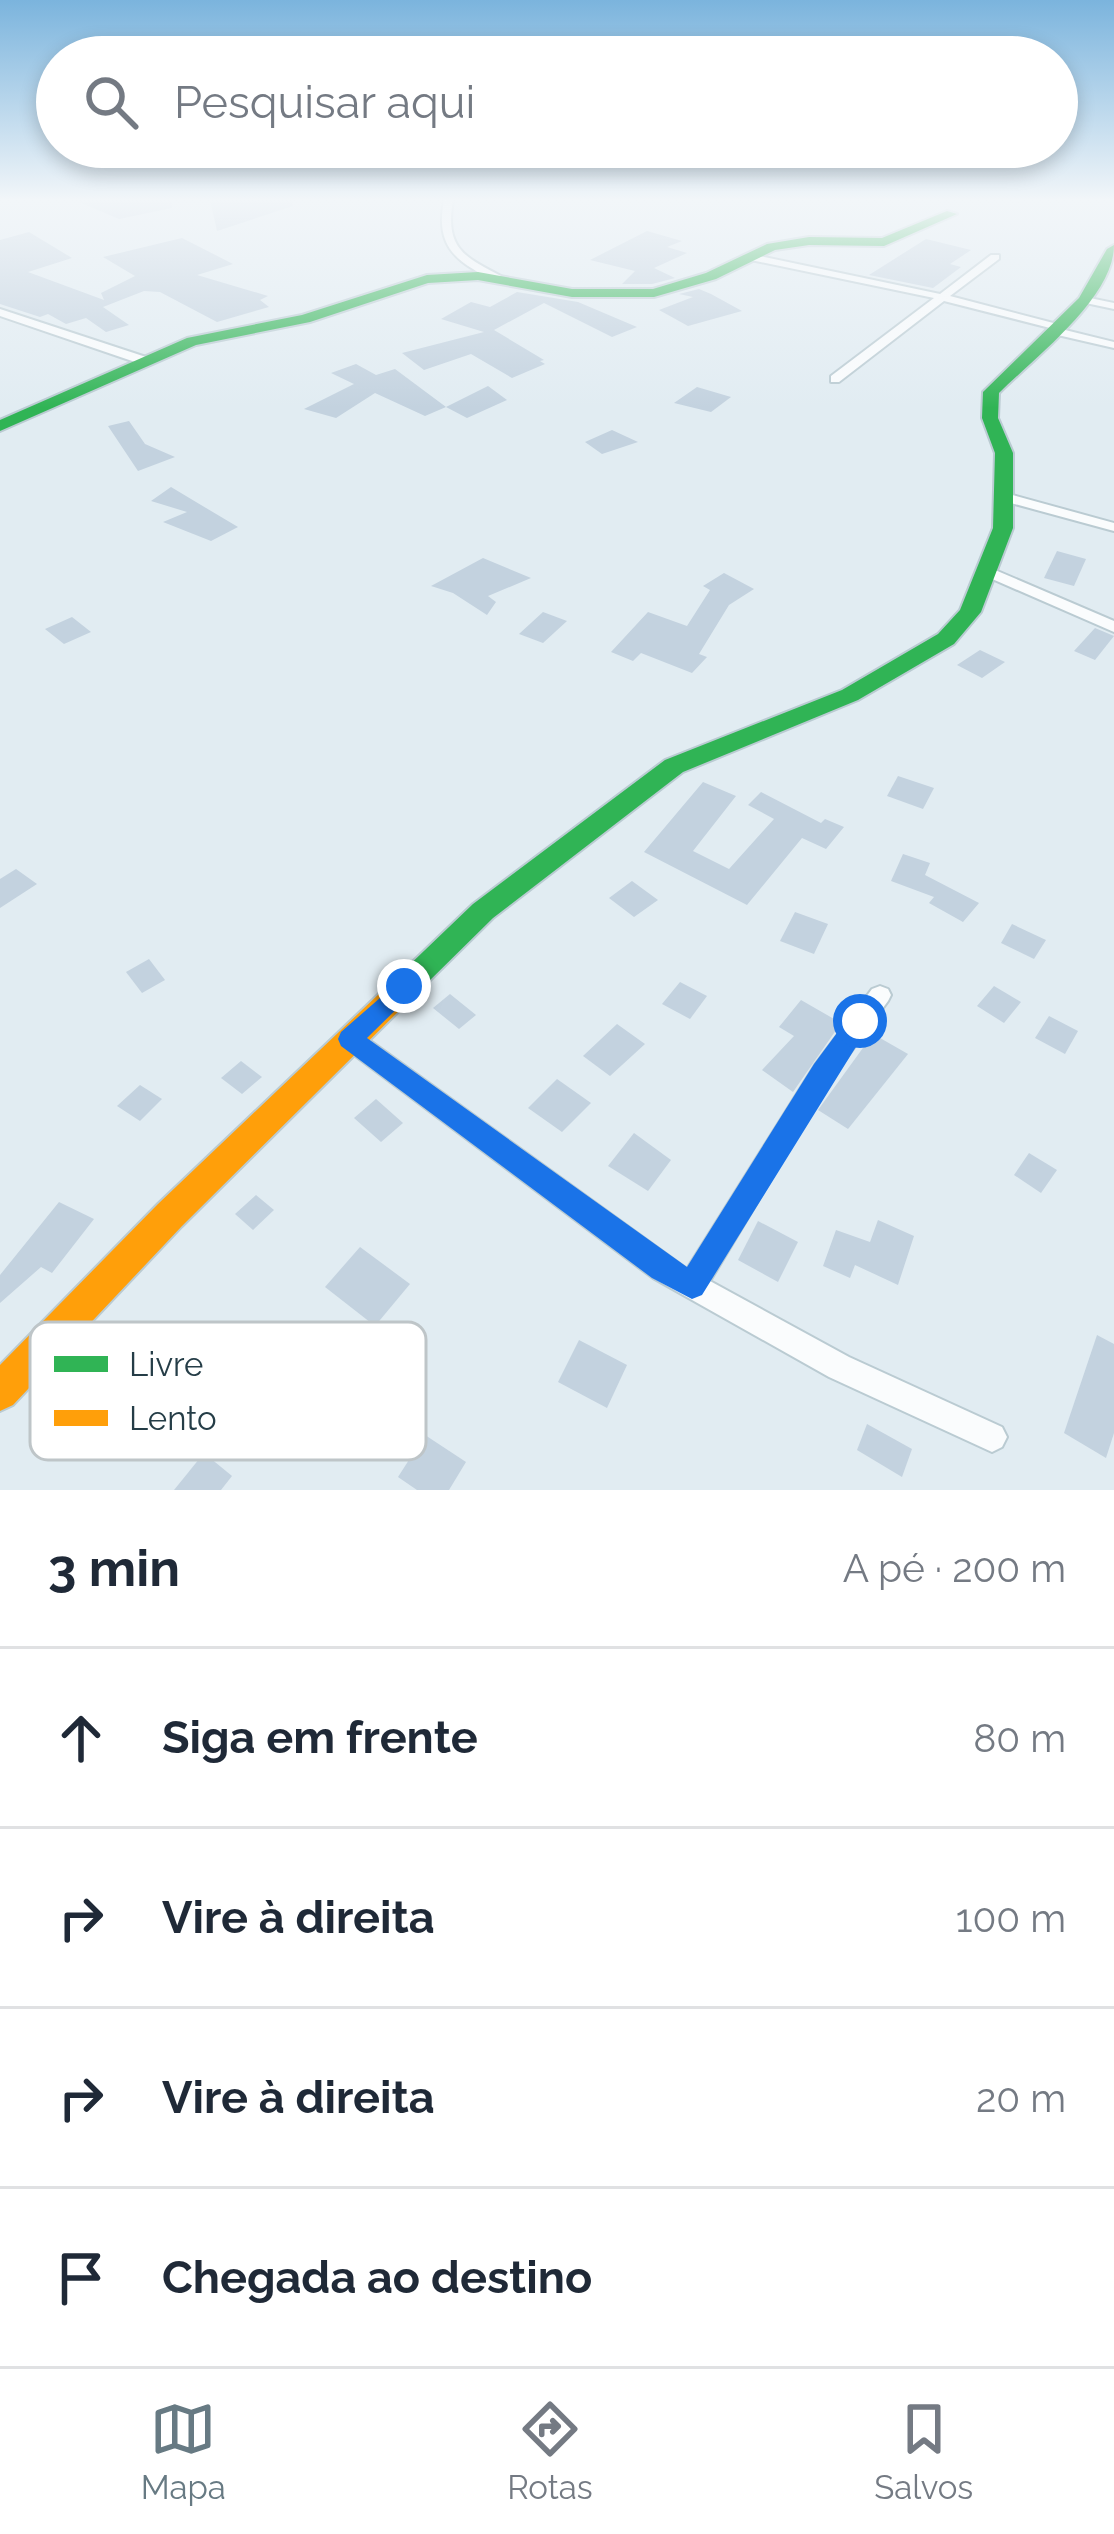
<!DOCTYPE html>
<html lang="pt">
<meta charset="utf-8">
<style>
body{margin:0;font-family:Raleway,sans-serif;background:#f6f6f7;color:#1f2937}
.stop{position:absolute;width:36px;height:36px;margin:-27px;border:9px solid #1a73e8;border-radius:50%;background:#fff}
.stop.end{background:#1a73e8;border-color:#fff;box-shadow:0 3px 12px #0008}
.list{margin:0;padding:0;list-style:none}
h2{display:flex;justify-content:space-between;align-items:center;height:156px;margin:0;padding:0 48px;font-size:51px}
h2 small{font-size:39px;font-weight:400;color:#747a83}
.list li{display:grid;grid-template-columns:78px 1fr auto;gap:36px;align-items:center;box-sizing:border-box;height:180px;padding:0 48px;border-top:3px solid #e0e1e3}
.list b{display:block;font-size:45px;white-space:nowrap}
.list em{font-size:39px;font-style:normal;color:#747a83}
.icon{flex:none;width:66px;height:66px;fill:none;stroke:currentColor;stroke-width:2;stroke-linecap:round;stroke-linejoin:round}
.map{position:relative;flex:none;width:1114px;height:1490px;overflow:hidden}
.search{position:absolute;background:#fff;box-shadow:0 6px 18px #0003;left:36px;right:36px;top:36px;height:132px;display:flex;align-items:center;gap:30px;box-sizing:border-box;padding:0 42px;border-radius:66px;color:#747a83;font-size:45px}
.sheet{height:876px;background:#fff}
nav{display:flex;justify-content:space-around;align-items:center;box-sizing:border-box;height:168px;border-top:3px solid #e0e1e3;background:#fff;font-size:33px;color:#747a83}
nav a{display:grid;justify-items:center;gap:6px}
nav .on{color:#677a83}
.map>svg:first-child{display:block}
.building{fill:#c3d2df}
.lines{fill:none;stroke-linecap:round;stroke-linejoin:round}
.street-casing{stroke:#bacbd2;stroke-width:4}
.fast-casing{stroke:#bacbd2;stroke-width:4}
.slow-casing{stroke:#bacbd2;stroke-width:4}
.street{fill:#fafcfd;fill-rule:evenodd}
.fast{fill:#30b455;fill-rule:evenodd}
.slow{fill:#ff9f0a;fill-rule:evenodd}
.route{fill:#1a73e8}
.key{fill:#fff;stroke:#bec5c8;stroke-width:3}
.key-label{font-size:33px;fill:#253d47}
</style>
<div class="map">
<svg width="1114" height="1490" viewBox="0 0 1114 1490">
<rect width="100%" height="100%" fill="#e1ecf2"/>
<g class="building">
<polygon points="74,200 171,200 172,208 119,219"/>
<polygon points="210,200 292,200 293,206 217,231"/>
<polygon points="647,231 682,241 667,247 687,253 654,268 675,278 652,284 622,284 635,271 590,260"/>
<polygon points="29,232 72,258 28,272 104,300 101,293 135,276 103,257 182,238 233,264 197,275 268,296 260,300 269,307 217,322 160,292 144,291 103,307 129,325 106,332 86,318 66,324 48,314 40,317 0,304 0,240"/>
<polygon points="926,239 971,250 950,264 961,267 933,288 869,275"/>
<polygon points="699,289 711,294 742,311 688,326 659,310 693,297 679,294"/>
<polygon points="517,292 578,302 637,327 612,337 544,303 494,330 544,360 540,361 545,364 512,378 471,354 424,370 402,353 484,332 441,319 471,302 490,307"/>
<polygon points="356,364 376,375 395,369 446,407 425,416 375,393 336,418 304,409 354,384 331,373"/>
<polygon points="488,386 507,400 467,418 446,407"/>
<polygon points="697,387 731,397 711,412 674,403"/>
<polygon points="129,421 145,444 175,457 138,471 108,426"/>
<polygon points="612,430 638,442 602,454 585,442"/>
<polygon points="171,487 201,505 238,527 211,541 163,522 187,512 151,501"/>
<polygon points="1057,551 1086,559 1074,586 1044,578"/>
<polygon points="483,558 531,578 488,596 496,602 487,615 453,593 431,586"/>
<polygon points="724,573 754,589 729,605 699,654 707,657 692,673 641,653 633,661 611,652 648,612 687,626 710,590 703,586"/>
<polygon points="543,612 567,621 543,643 519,634"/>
<polygon points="72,617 91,632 64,644 45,629"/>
<polygon points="1095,628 1114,636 1095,660 1074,651"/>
<polygon points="980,650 1005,662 982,678 957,665"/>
<polygon points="898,776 934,788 923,809 887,796"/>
<polygon points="703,782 736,796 693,851 729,869 774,819 748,805 761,792 821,823 825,819 844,827 826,849 802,838 747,905 644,852"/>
<polygon points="903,854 930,863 925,875 979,903 963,922 929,903 934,897 891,881"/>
<polygon points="16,869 37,884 0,908 0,879"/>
<polygon points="632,881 658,900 634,917 609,898"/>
<polygon points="795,912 828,924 814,954 780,941"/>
<polygon points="1012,924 1046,940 1034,959 1001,943"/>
<polygon points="149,959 165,980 142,993 126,972"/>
<polygon points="680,982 707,996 690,1019 662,1004"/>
<polygon points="994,986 1021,1002 1004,1023 977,1006"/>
<polygon points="450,994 476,1015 459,1029 433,1008"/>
<polygon points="801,1000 841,1023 793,1092 762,1070 794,1036 779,1027"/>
<polygon points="1049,1016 1078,1031 1065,1054 1035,1038"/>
<polygon points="617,1024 645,1044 610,1076 583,1056"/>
<polygon points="873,1034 908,1054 848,1129 818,1110"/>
<polygon points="241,1061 262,1077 242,1094 221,1078"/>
<polygon points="557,1079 591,1103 562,1132 528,1108"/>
<polygon points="140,1085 162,1099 140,1121 117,1106"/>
<polygon points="376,1099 403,1123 381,1142 354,1118"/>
<polygon points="634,1133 671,1160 648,1191 608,1166"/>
<polygon points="1029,1153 1057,1170 1041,1193 1014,1175"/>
<polygon points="256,1195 274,1210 253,1230 235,1214"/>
<polygon points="59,1202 94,1219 52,1273 41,1267 0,1303 0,1275"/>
<polygon points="878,1220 914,1236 898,1285 855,1265 850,1278 823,1266 836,1230 870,1242"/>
<polygon points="758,1221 798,1242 778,1282 738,1260"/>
<polygon points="360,1247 410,1284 375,1326 325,1287"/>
<polygon points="1097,1335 1114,1344 1114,1433 1106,1458 1064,1433"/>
<polygon points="579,1340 627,1365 607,1408 558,1382"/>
<polygon points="867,1424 912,1449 902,1477 857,1450"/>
<polygon points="425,1435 466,1462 449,1490 417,1490 398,1477"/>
<polygon points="204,1453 232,1476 221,1490 174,1490"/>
</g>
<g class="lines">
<defs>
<g id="street">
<path d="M444 200H453C445 247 462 256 501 276V280C490 279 482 275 473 269 444 252 438 232 444 200Z"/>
<polygon points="750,254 940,294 991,255 999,255 999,259 950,296 1061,325 1061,329 1114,342 1114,348 1049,333 1050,328 944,301 839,382 831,382 831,376 934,298 746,259 746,255"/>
<polygon points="1085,297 1114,303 1114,309 1081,302 1081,298"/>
<polygon points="0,309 149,358 151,361 141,364 0,316"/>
<polygon points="1005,493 1114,523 1114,531 1000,500 1000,494"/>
<polygon points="988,567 1114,621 1114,632 983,575 980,572"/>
<polygon points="880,986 888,989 891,995 888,1001 831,1079 710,1281 849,1357 1002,1427 1007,1437 1002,1447 992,1452 829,1377 653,1278 342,1046 339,1039 342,1032 350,1030 358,1032 687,1269 815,1065 872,989"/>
</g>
<g id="fast">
<polygon points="947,211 957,214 884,246 809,245 775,250 716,279 654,297 572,297 478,280 428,283 310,322 196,345 0,431 0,420 187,338 302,315 427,275 478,272 572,289 653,289 706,273 767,244 809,237 882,238"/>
<path d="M1114 245C1114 298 1035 357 999 393L998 418 1013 453V528L981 612 954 644 858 700 683 772 493 918 421 989 411 993 401 989 396 981 401 973 473 904 665 760 842 690 938 634 960 610 993 528 995 453 982 418 983 392 1079 298 1107 249Z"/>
</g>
<polygon id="slow" points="411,969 421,973 426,981 421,989 182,1226 13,1405 0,1411 0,1365 158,1204 401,973"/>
</defs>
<use href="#street" class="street-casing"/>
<use href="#fast" class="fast-casing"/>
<use href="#slow" class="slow-casing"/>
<use href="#street" class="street"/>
<use href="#fast" class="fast"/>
<use href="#slow" class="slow"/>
</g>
<linearGradient id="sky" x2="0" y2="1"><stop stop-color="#7bb4dd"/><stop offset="0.49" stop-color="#f2f6f9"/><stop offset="1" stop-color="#f2f6f9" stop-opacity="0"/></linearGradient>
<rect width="1114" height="408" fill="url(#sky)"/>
<polygon class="route" points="404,977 413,979 413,993 367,1038 687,1267 814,1064 851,1014 860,1011 872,1021 702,1295 692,1299 652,1278 341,1046 338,1039 341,1032"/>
<rect x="30" y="1322" width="396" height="138" rx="18" class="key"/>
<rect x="54" y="1356" width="54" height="16" fill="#30b455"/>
<rect x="54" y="1410" width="54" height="16" fill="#ff9f0a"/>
<g class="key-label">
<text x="129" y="1376">Livre</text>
<text x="129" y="1430">Lento</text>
</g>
</svg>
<div class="stop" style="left:860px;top:1021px"></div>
<div class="stop end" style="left:404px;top:986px"></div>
<div class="search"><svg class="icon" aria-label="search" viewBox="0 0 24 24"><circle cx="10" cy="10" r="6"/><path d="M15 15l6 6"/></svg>Pesquisar aqui</div>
</div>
<section class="sheet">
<h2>3 min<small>A pé · 200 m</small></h2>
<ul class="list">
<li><svg class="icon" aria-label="ahead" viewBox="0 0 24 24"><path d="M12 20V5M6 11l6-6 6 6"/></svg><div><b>Siga em frente</b></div><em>80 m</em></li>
<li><svg class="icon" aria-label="right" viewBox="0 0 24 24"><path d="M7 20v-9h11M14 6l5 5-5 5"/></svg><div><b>Vire à direita</b></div><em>100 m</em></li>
<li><svg class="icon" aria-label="right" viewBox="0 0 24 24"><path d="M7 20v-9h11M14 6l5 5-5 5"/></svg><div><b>Vire à direita</b></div><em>20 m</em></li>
<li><svg class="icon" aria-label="arrive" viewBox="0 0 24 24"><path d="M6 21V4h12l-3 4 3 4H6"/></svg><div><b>Chegada ao destino</b></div></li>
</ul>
</section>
<nav>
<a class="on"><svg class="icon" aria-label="map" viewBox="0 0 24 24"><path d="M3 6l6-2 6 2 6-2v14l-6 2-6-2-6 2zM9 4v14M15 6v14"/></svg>Mapa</a>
<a><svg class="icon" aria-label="directions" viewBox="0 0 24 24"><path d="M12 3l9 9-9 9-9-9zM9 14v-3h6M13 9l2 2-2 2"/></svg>Rotas</a>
<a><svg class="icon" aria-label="saved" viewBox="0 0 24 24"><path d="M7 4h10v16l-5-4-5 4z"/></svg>Salvos</a>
</nav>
